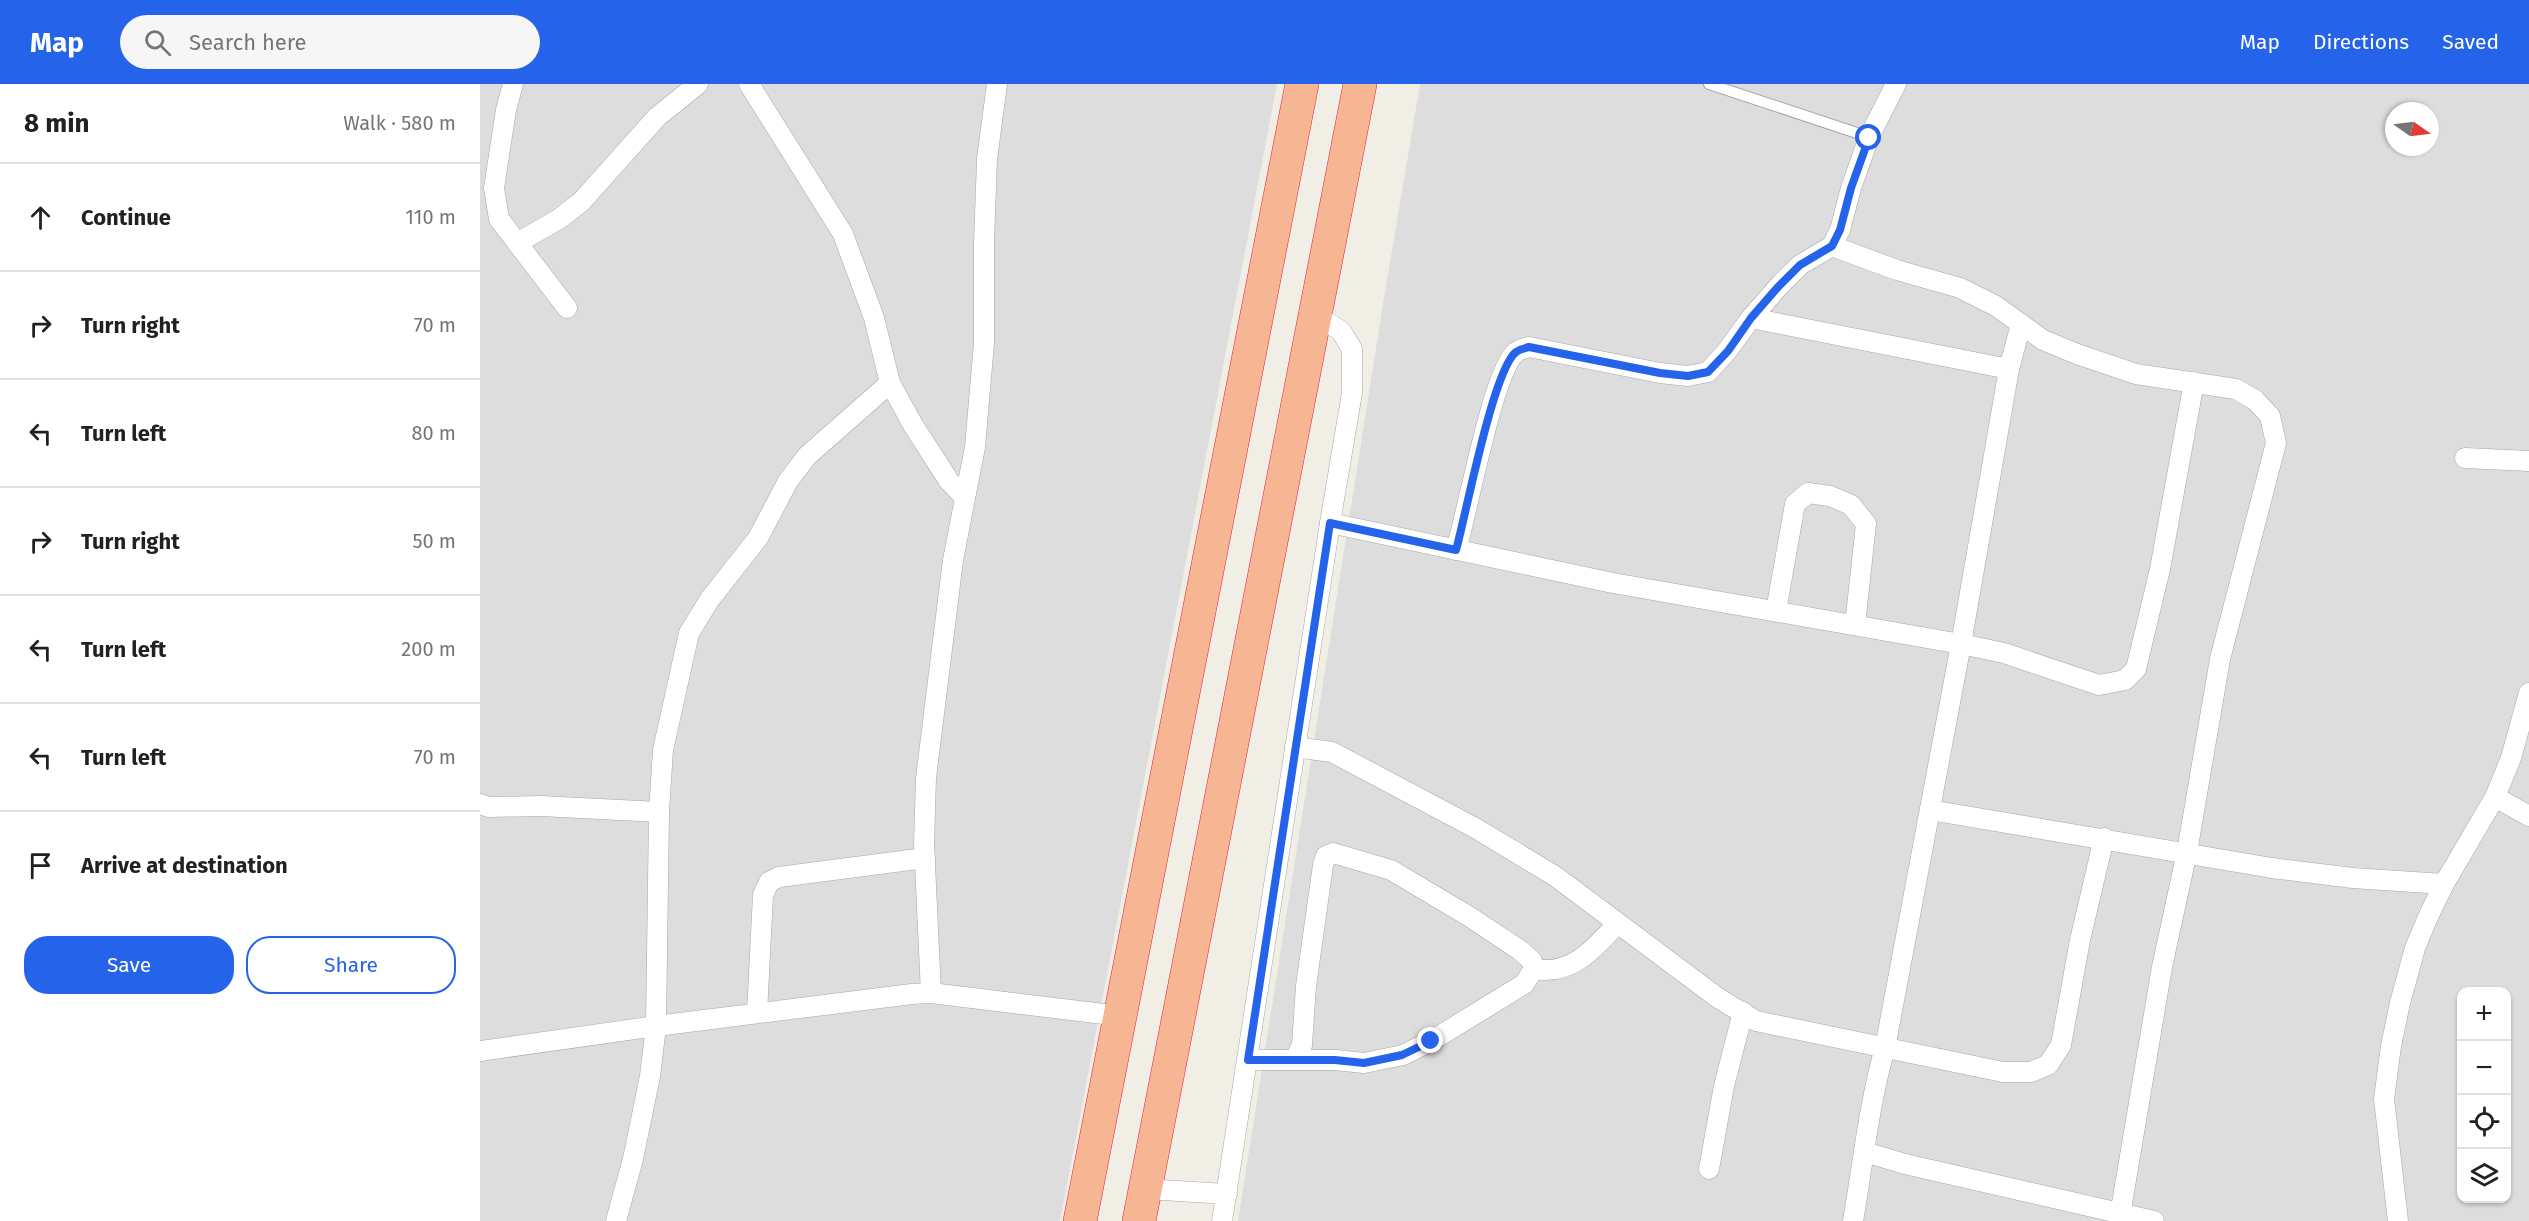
<!DOCTYPE html>
<meta charset="utf-8">
<style>
body{margin:0;font-family:"Fira Sans",sans-serif;background:#f6f6f6;color:#202124}
.controls{position:absolute;right:18px;bottom:18px;display:grid;overflow:hidden;border-radius:12px;box-shadow:0 2px 4px #0004}
.controls button{width:54px;height:54px;display:grid;place-items:center;padding:0;border:0;border-bottom:2px solid #e0e0e0;background:#fff;color:#202124;font:30px sans-serif}
.compass{position:absolute;left:1905px;top:18px;width:54px;height:54px;border-radius:50%;background:#fff;box-shadow:0 2px 4px #0004;rotate:104deg}
.stop{position:absolute;width:18px;height:18px;margin:-14px;border:4px solid #2563eb;border-radius:50%;background:#fff}
.stop.end{background:#2563eb;border-color:#fff;box-shadow:0 2px 6px #0008}
.list{margin:0;padding:0;list-style:none}
h2{display:flex;justify-content:space-between;align-items:center;height:78px;margin:0;padding:0 24px;font-size:26px}
h2 small{font-size:20px;font-weight:400;color:#757577}
.list li{display:grid;grid-template-columns:39px 1fr auto;gap:18px;align-items:center;box-sizing:border-box;height:108px;padding:0 24px;border-top:2px solid #e0e0e0}
.list b{display:block;font-size:22px;white-space:nowrap}
.list em{font-size:20px;font-style:normal;color:#757577}
.actions{display:flex;gap:12px;padding:18px 24px}
.actions a{flex:1;padding:14px 0;border:2px solid #2563eb;border-radius:24px;text-align:center;font-size:21px;color:#2563eb}
.actions .main{background:#2563eb;color:#fff}
.icon{flex:none;width:33px;height:33px;fill:none;stroke:currentColor;stroke-width:2;stroke-linecap:round;stroke-linejoin:round}
.map{position:relative;flex:none;width:2049px;height:1137px;overflow:hidden}
header{display:flex;align-items:center;gap:36px;box-sizing:border-box;height:84px;padding:0 30px;background:#2563eb;color:#fff}
header strong{font-size:28px}
nav{display:flex;gap:33px;margin-inline-start:auto;font-size:21px}
.search{width:420px;height:54px;background:#f6f6f6;display:flex;align-items:center;gap:15px;box-sizing:border-box;padding:0 21px;border-radius:33px;color:#757577;font-size:22px}
main{display:flex}
aside{flex:1;background:#fff}
.map>svg:first-child{display:block}
.residential{fill:#dedddd;fill-rule:evenodd}
.lines{fill:none;stroke-linecap:round;stroke-linejoin:round}
.service-casing{stroke:#a7a7a7;stroke-width:12}
.minor-casing{stroke:#a7a7a7;stroke-width:21}
.trunk-casing{stroke:#e61b41;stroke-width:34}
.service{stroke:#fff;stroke-width:10}
.minor{stroke:#fff;stroke-width:20}
.trunk{stroke:#f6b694;stroke-width:33}
.route{stroke:#2563eb;stroke-width:8}
</style>
<header>
<strong>Map</strong>
<div class="search"><svg class="icon" aria-label="search" viewBox="0 0 24 24"><circle cx="10" cy="10" r="6"/><path d="M15 15l6 6"/></svg>Search here</div>
<nav><a>Map</a><a>Directions</a><a>Saved</a></nav>
</header>
<main>
<aside>
<h2>8 min<small>Walk · 580 m</small></h2>
<ul class="list">
<li><svg class="icon" aria-label="ahead" viewBox="0 0 24 24"><path d="M12 20V5M6 11l6-6 6 6"/></svg><div><b>Continue</b></div><em>110 m</em></li>
<li><svg class="icon" aria-label="right" viewBox="0 0 24 24"><path d="M7 20v-9h11M14 6l5 5-5 5"/></svg><div><b>Turn right</b></div><em>70 m</em></li>
<li><svg class="icon" aria-label="left" viewBox="0 0 24 24"><path d="M17 20v-9H6M10 6l-5 5 5 5"/></svg><div><b>Turn left</b></div><em>80 m</em></li>
<li><svg class="icon" aria-label="right" viewBox="0 0 24 24"><path d="M7 20v-9h11M14 6l5 5-5 5"/></svg><div><b>Turn right</b></div><em>50 m</em></li>
<li><svg class="icon" aria-label="left" viewBox="0 0 24 24"><path d="M17 20v-9H6M10 6l-5 5 5 5"/></svg><div><b>Turn left</b></div><em>200 m</em></li>
<li><svg class="icon" aria-label="left" viewBox="0 0 24 24"><path d="M17 20v-9H6M10 6l-5 5 5 5"/></svg><div><b>Turn left</b></div><em>70 m</em></li>
<li><svg class="icon" aria-label="arrive" viewBox="0 0 24 24"><path d="M6 21V4h12l-3 4 3 4H6"/></svg><div><b>Arrive at destination</b></div></li>
</ul>
<div class="actions"><a class="main">Save</a><a>Share</a></div>
</aside>
<div class="map">
<svg width="2049" height="1137" viewBox="0 0 2049 1137">
<rect width="100%" height="100%" fill="#f1efe5"/>
<g class="residential">
<polygon points="0,0 797,0 580,1137 0,1137"/>
<path d="M940 0H2049V1137H758L903 220ZM1914 27H1950V63H1914ZM1982 908H2026V1114H1982Z"/>
</g>
<g class="lines">
<defs>
<polyline id="service" points="1229,0 1389,53"/>
<g id="minor">
<polyline points="33,0 26,26 14,104 19,135 87,224"/>
<polyline points="269,0 363,150 394,234 410,299 433,341 469,397 485,414"/>
<polyline points="37,159 79,135 101,118 177,33 218,0"/>
<polyline points="1352,162 1417,186 1480,204 1516,222 1563,256 1597,270 1656,290 1756,305 1775,316 1790,332 1796,359 1740,575 1707,768 1682,883 1639,1137"/>
<polyline points="1271,234 1529,285"/>
<polyline points="1985,374 2049,377"/>
<polyline points="850,439 1133,499 1481,560 1524,569 1619,601 1645,596 1656,585 1680,485 1714,298"/>
<path d="M976 466C987 431 1013 286 1036 268 1039 266 1045 264 1049 263L1180 289 1208 292 1228 288 1247 267 1271 234 1298 203 1320 181 1352 162 1360 146 1371 104 1389 53 1416 0"/>
<polyline points="1296,527 1315,420 1328,409 1350,412 1371,421 1386,440 1375,541"/>
<polyline points="815,663 852,668 997,745 1075,792 1238,914 1276,937 1523,988 1551,988 1568,981 1581,961 1600,856 1624,754"/>
<polyline points="2015,713 2049,732"/>
<polyline points="0,720 9,723 61,722 179,728"/>
<polyline points="1450,726 1792,784 1873,794 1964,800"/>
<path d="M1054 885C1091 892 1114 865 1137 840"/>
<polyline points="451,909 444,759 446,694 473,476 495,363 504,259 504,158 507,75 517,0"/>
<polyline points="277,929 283,811 289,798 299,793 445,774"/>
<polyline points="0,967 176,942 432,910 451,909 640,932"/>
<polyline points="815,975 822,961 826,902 843,781 846,772 853,769 911,786 990,833 1041,867 1052,877 1054,885"/>
<polyline points="768,976 855,976 884,979 923,971 951,957 1044,900 1054,885"/>
<polyline points="1385,1068 1425,1080 1674,1137"/>
<polyline points="1229,1085 1244,1002 1263,928"/>
<polyline points="665,1105 747,1110"/>
<polyline points="136,1137 153,1075 170,992 176,942 179,728 183,666 209,549 230,515 278,454 308,397 327,372 410,299"/>
<polyline points="742,1137 850,439 872,309 872,265 861,247 836,231"/>
<path d="M1373 1137C1383 1079 1389 1020 1405 964L1481 560 1529 285 1541 240"/>
<polyline points="1918,1137 1904,1015 1911,962 1920,919 1935,864 1948,833 1964,800 2015,713 2031,674 2049,609"/>
</g>
<g id="trunk">
<polyline points="600,1137 822,0"/>
<polyline points="659,1137 880,0"/>
</g>
</defs>
<use href="#service" class="service-casing"/>
<use href="#minor" class="minor-casing"/>
<use href="#trunk" class="trunk-casing"/>
<use href="#service" class="service"/>
<use href="#minor" class="minor"/>
<use href="#trunk" class="trunk"/>
</g>
<g class="lines">
<path class="route" d="M951 957 922 971 884 979 855 976H768L850 439 976 466C986 431 1013 286 1036 268 1039 266 1045 264 1049 263L1180 289 1208 292 1228 288 1248 267 1271 234 1298 203 1320 181 1352 162 1360 146 1371 104 1389 54"/>
</g>
</svg>
<div class="controls">
<button>+</button>
<button>−</button>
<button><svg class="icon" aria-label="locate" viewBox="0 0 24 24"><circle cx="12" cy="12" r="6"/><path d="M12 2v4M12 18v4M2 12h4M18 12h4"/></svg></button>
<button><svg class="icon" aria-label="layers" viewBox="0 0 24 24"><path d="M12 4l9 5-9 5-9-5zM3 14l9 5 9-5"/></svg></button>
</div>
<svg class="compass" viewBox="-18 -18 36 36"><path d="M0-13l5 13h-10z" fill="#e53935"/><path d="M0 13l5-13h-10z" fill="#757577"/></svg>
<div class="stop" style="left:1389px;top:54px"></div>
<div class="stop end" style="left:951px;top:957px"></div>
</div>
</main>
